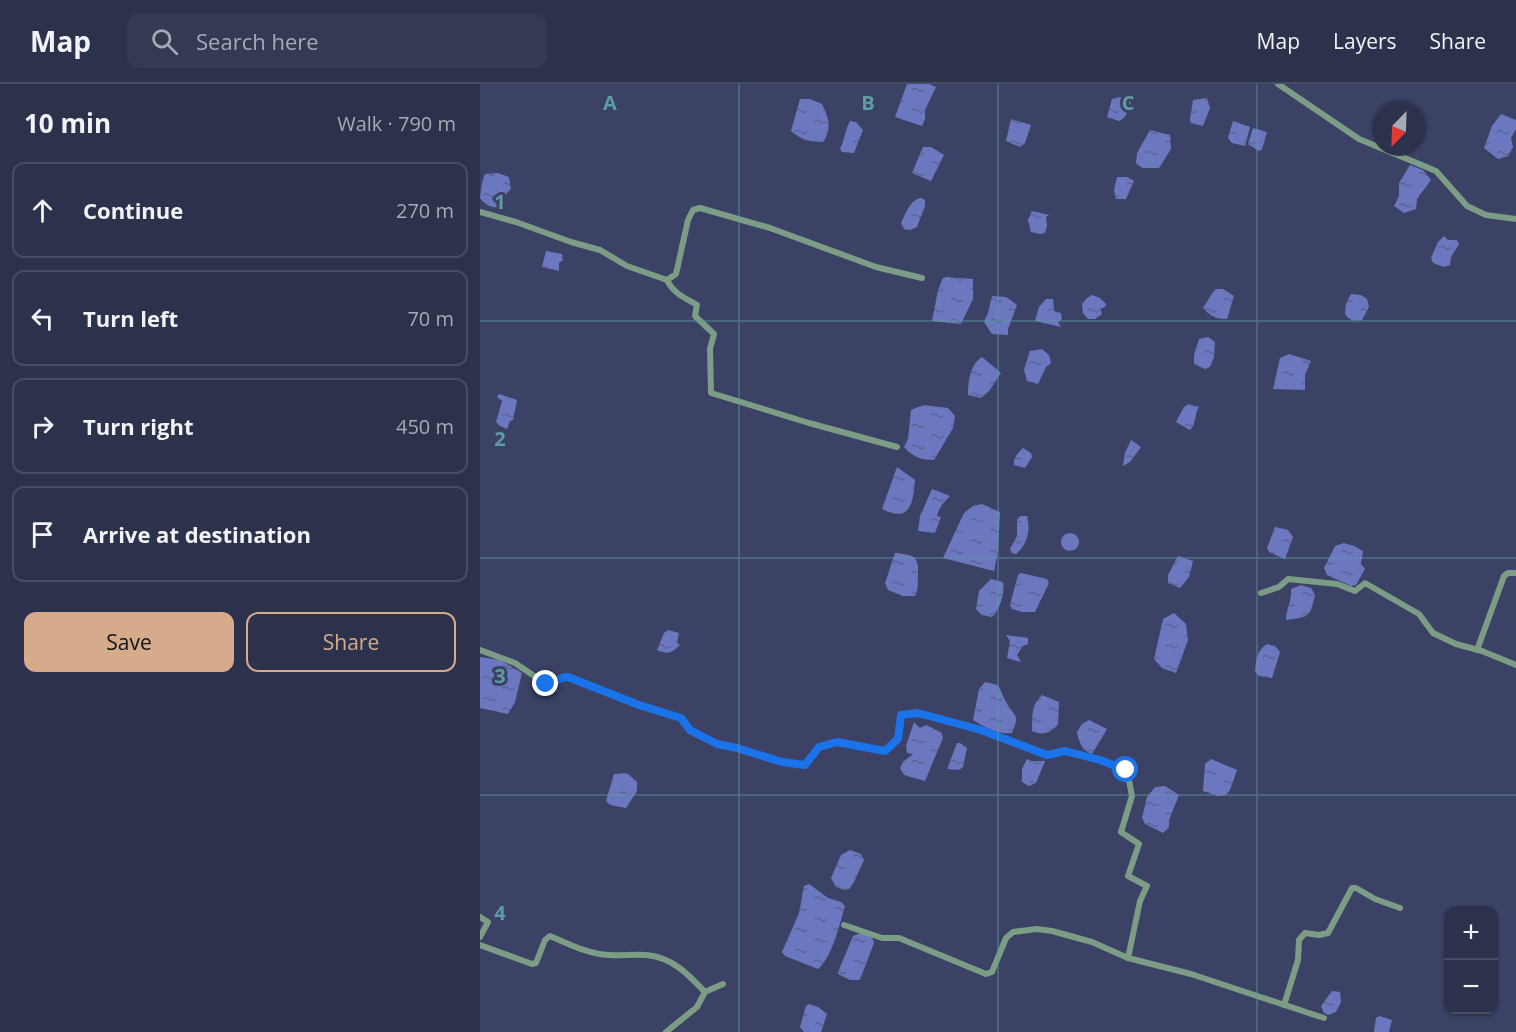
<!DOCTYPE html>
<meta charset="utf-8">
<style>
body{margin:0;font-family:"Open Sans",sans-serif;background:#343a53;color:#f1f3f6}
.controls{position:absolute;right:18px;bottom:18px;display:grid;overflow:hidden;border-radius:12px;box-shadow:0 2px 4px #0004}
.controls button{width:54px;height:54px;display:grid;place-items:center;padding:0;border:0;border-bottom:2px solid #484d64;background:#2c324c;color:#f1f3f6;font:30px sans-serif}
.compass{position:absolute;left:892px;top:18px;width:54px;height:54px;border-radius:50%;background:#2c324c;box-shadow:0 2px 4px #0004;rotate:203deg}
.stop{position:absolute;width:18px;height:18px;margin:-14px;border:4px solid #1a73e8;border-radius:50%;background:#fff}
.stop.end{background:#1a73e8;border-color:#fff;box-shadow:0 2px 6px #0008}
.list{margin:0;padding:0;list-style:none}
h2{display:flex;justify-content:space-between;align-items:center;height:78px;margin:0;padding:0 24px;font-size:26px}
h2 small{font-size:20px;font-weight:400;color:#a6aab5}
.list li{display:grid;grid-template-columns:39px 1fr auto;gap:18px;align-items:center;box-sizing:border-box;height:96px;margin:0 12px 12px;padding:0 12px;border:2px solid #484d64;border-radius:12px}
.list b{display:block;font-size:22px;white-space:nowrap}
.list em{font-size:20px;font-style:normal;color:#a6aab5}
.actions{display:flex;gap:12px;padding:18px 24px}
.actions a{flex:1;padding:14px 0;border:2px solid #d6ab8b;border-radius:12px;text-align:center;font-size:21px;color:#d6ab8b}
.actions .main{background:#d6ab8b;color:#111}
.icon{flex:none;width:33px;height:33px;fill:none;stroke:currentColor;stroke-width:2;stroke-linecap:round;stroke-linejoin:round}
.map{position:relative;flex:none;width:1036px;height:948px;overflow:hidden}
header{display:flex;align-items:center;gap:36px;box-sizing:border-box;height:84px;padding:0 30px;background:#2c324c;border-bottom:2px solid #484d64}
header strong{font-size:28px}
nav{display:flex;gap:33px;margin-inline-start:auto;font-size:21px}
.search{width:420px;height:54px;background:#343a53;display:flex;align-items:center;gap:15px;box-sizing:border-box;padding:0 21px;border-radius:12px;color:#a6aab5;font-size:22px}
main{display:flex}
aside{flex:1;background:#2c324c}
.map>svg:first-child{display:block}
.water{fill:url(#water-ripples)}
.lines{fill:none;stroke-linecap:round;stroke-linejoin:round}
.street{stroke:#7b9c85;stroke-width:6}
.route{stroke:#1a73e8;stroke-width:8}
.grid{fill:none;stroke:#5d9da1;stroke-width:1.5;stroke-opacity:0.55}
.grid-label{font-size:20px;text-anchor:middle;font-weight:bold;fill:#5d9da1;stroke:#3b4265;stroke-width:6;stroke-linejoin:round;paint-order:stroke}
</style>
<header>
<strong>Map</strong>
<div class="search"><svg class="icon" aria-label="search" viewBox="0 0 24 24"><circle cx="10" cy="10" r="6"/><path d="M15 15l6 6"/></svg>Search here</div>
<nav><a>Map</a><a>Layers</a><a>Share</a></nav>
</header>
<main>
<aside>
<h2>10 min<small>Walk · 790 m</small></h2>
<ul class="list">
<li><svg class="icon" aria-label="ahead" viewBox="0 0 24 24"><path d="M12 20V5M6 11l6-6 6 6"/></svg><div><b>Continue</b></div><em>270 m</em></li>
<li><svg class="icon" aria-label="left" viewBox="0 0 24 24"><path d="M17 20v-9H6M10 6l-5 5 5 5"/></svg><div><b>Turn left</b></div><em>70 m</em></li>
<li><svg class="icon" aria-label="right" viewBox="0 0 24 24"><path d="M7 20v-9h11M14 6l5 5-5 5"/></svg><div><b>Turn right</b></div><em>450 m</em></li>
<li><svg class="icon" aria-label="arrive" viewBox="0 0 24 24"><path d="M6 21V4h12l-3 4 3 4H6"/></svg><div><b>Arrive at destination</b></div></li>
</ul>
<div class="actions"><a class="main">Save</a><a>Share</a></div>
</aside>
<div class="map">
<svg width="1036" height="948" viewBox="0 0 1036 948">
<defs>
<pattern id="water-ripples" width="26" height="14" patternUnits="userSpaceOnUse" patternTransform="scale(1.5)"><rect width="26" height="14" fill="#6b78bf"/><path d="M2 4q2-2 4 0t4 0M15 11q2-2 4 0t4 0" fill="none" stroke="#5c6495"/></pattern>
</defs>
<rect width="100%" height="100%" fill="#3b4265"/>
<g class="water">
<polygon points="427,0 449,0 456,3 445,26 445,35 442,42 415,33"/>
<path d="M640 13H651C651 21 648 33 639 37L627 33 632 15Z"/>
<polygon points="727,14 730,24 723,42 711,39 710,35 713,16"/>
<path d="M320 15H330L342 20C349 35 352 44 343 58 331 58 321 56 311 47Z"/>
<polygon points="1021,30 1036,36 1036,45 1031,54 1033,63 1028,72 1018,75 1004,64 1012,42"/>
<polygon points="531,35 551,41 545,59 540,63 526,57"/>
<path d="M370 37 376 38 383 46 374 69 362 68 360 65C365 55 365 46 370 37Z"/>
<polygon points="753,37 770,43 765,62 752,59 748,54"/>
<polygon points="773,44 787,48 782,65 779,67 768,60"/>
<polygon points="670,46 690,51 691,65 679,84 663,84 656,80 657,69"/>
<polygon points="443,63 451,63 464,71 451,97 432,89"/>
<polygon points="930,81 943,86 951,96 937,115 936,125 924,129 914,122 919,112 919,99"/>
<path d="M18 89 29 93 31 105 21 115 18 123C10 124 5 120 0 114L2 99 5 90Z"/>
<polygon points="637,93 647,93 654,97 646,115 636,115 634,106"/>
<path d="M441 114 445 116V122L437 143 430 146 424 145 421 139C426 129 430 116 441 114Z"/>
<polygon points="552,127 569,131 566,133 567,142 565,149 560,150 551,148 548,136"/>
<polygon points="964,152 968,156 977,156 979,160 971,173 970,181 964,183 953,179 951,174 958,158"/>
<polygon points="66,167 82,170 83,176 79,179 79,187 62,183"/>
<polygon points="467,193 493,195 493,215 481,240 452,237 458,206 463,194"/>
<path d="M735 205H743L754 212 747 235C736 235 730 232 723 224Z"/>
<path d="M871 210 881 211 887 215 889 223 882 236C873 237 870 237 865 230L866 220Z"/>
<polygon points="612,211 620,214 626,220 625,223 620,225 622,230 615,235 608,235 603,229 602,220 607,214"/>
<polygon points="512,212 526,213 537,221 528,245 528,251 512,250 504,238 508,229"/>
<polygon points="566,215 573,215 574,227 581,229 582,235 578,238 581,243 555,237 559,223"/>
<polygon points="728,253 735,258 734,273 730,283 725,285 714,280 714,271 719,255"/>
<polygon points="562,265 569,271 571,279 566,283 558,300 547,297 544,286 550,267"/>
<polygon points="809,270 831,277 825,291 825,306 793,305 800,274"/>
<path d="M502 273 521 289 509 307 501 314 488 311C488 297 490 281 502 273Z"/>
<polygon points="19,310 37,316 33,336 30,337 27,345 20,342 16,338 22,317 17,313"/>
<path d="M709 320 719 323C714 330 717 339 710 346L696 338 704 323Z"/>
<path d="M443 321 468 324 475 332 473 344 454 376C441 376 433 373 424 363L428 355 431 326Z"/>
<polygon points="651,356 661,363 650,378 643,382 645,369"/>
<path d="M543 364 551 369 552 373 545 384 534 381C533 374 538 369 543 364Z"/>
<path d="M417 383 435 396C433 420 430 439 402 425Z"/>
<path d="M452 405 470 412C464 418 459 423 457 432L461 433 455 449 438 447 440 432Z"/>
<polygon points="502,420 520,428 518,467 514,487 463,474 484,429 493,422"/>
<path d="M540 432H547C551 446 547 461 536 470L532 469 530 465 537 452V436Z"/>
<polygon points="795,443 808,446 813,453 805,475 789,468 787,464"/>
<circle cx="590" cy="458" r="9"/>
<polygon points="864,459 874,462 883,467 881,480 885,485 876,501 871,502 847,491 844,484 855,462"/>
<path d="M415 469C435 471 439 472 438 492 437 500 439 505 435 512H423L408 506 405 499Z"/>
<polygon points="698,472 713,477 709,493 700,504 688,499 688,491"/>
<polygon points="541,489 567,495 569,499 555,528 542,528 532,525 530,521 538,491"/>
<path d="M511 495 523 498C525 508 520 526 512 533L502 531 496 525 499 507Z"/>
<path d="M821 501 831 504 835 511C830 534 828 533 806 536 806 525 812 517 811 505Z"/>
<polygon points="694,529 706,540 708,556 696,589 682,584 674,575 683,535"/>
<path d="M188 546 199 549 197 559 200 561C192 569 188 571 177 566L184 549Z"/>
<polygon points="526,551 548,554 548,560 543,562 537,571 541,578 527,574 530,557"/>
<path d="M787 560 795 562 800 568 792 594 779 592 775 587C776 576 777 566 787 560Z"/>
<polygon points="0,573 20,576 42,589 35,618 28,630 0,624"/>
<path d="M505 598 518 601C522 608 524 616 529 623 538 635 538 634 532 649 519 651 504 643 493 636L499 605Z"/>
<path d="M562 611 579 618 578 640C571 649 563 652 552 647 553 632 550 623 562 611Z"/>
<path d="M609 636 627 645 612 670C602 667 599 658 597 648L602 640Z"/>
<polygon points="434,638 440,644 446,641 461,648 463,654 445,697 424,691 420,684 423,678 433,670 427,669 426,662"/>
<polygon points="477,659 480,659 487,664 483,683 479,686 467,685"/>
<polygon points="547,675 552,677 565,677 556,699 549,702 542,698 542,685"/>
<polygon points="731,675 757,686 750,706 746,711 737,712 723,707 725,680"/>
<polygon points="147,689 157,698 157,707 146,724 130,721 126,717 134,690"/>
<polygon points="685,702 699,711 689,736 689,743 683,749 665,740 662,734 667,713 675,703"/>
<polygon points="370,766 381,770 384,776 374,798 369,805 363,806 356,803 351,794 361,771"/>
<path d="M329 800 348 814 361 818 365 822C360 839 352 874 338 885L305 872 302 868 319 829 324 802Z"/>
<path d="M380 849C386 850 393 851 394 859L381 893 379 896H370L358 890V888L373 852Z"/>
<polygon points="852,907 860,908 861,918 856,928 848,931 844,929 841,922"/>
<polygon points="329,920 338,923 347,930 341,948 324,948 320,943 326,922"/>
<polygon points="899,932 912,936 909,948 894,948 896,934"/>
</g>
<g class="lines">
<g class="street">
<polyline points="798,0 879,55 956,87 987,122 1006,131 1036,135"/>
<polyline points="0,128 36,138 91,158 120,166 147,182 187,196 196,190 208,136 213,126 220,124 290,144 396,183 442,194"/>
<path d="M187 196C193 209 205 214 217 221L215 232 234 250 230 265 231 309 329 339 417 363"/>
<polyline points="781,509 799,503 808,495 857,500 875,507 885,499 939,530 953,549 976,560 1002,567 1036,581"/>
<path d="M0 566 35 579 66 600C74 601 79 592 88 593L159 621 201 634 210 647 237 660 257 664 302 678 325 681 339 663 357 658 405 667 418 655 421 631 438 629 501 646 567 671 586 667 620 676 647 686 652 712 641 748 659 760 648 792 667 802 660 817 648 874"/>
<polyline points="997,566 1024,492 1028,489 1036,489"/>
<polyline points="0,833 8,838 0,853"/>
<polyline points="364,841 402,854 419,854 506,890 512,888 526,854 533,848 557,845 572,847 612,858 648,874 711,890 844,934"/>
<path d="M0 861 52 880 56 879 65 856 70 852C89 860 108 870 129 871 141 872 154 870 166 871 192 873 208 890 225 908"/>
<polyline points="804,921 818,876 819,856 825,849 839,851 848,849 872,804 876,804 895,815 920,824"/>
<polyline points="186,948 217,923 225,908 243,900"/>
</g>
</g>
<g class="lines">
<path class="route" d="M66 600C74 601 79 592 88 593L159 621 201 634 210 646 237 660 257 664 302 678 325 681 339 663 357 658 405 667 418 655 421 631 438 629 501 646 567 671 585 667 620 676 646 686"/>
</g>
<path class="grid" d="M259 0V948M518 0V948M777 0V948M0 237H1036M0 474H1036M0 711H1036"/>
<g class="grid-label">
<text x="130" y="26">A</text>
<text x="388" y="26">B</text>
<text x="648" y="26">C</text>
<text x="20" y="125">1</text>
<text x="20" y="362">2</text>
<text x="20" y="599">3</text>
<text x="20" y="836">4</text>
</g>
</svg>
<div class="controls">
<button>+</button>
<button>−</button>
</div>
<svg class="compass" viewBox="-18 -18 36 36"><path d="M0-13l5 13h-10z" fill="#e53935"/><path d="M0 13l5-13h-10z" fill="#a6aab5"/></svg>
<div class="stop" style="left:646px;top:686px"></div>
<div class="stop end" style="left:66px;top:600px"></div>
</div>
</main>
